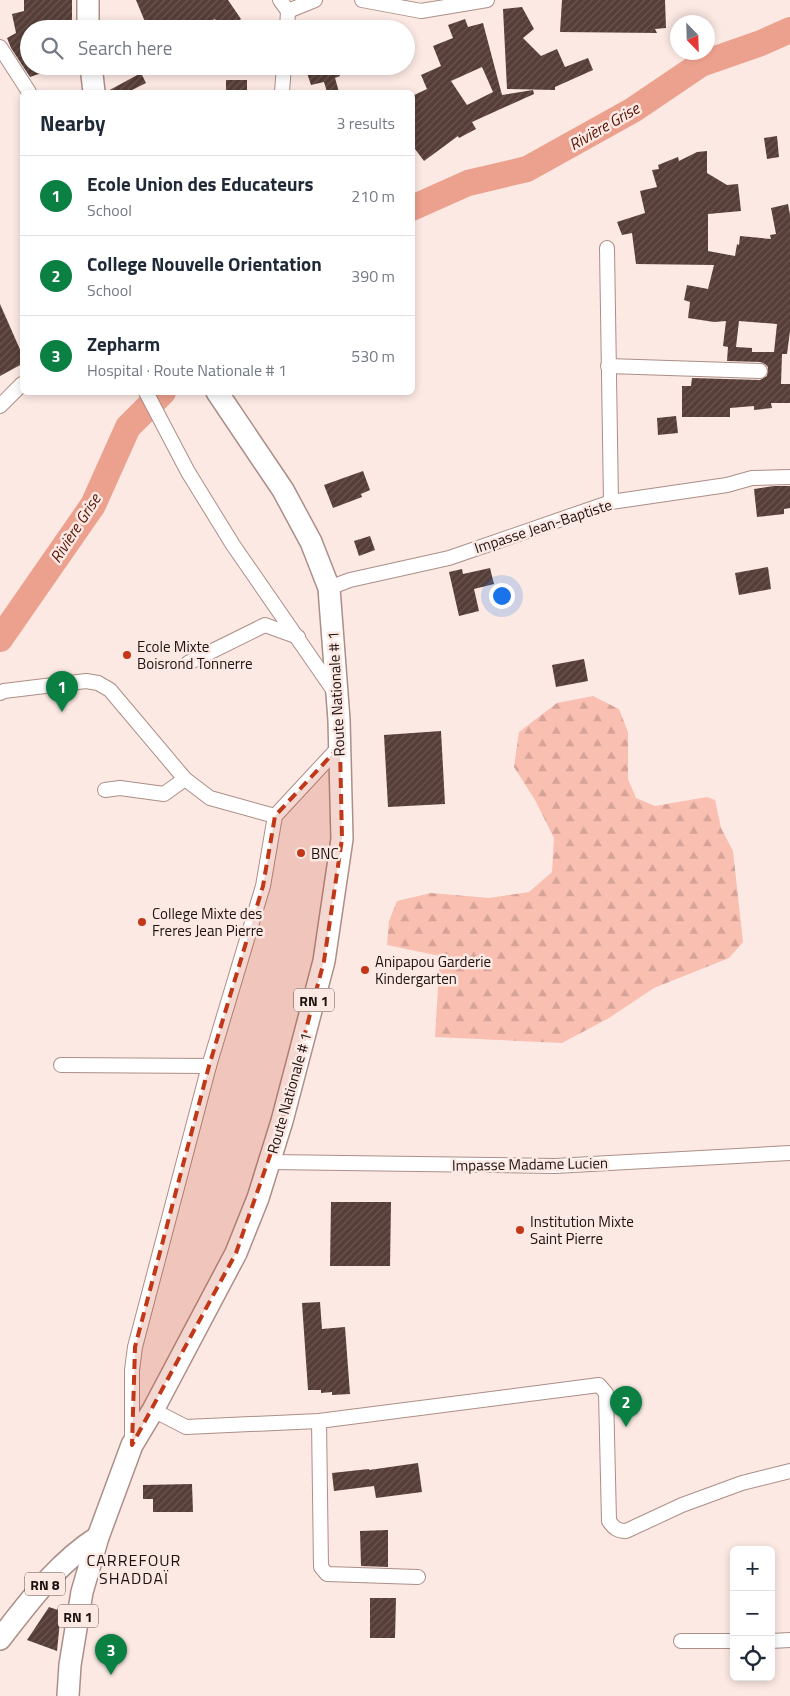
<!DOCTYPE html>
<meta charset="utf-8">
<style>
body{margin:0;font-family:"Titillium Web",sans-serif;background:#f2f2f3;color:#1f2937}
.controls{position:absolute;right:15px;bottom:15px;display:grid;overflow:hidden;border-radius:8px;box-shadow:0 2px 8px #0003}
.controls button{width:45px;height:45px;display:grid;place-items:center;padding:0;border:0;border-bottom:1px solid #e0e1e3;background:#fff;color:#1f2937;font:25px sans-serif}
.compass{position:absolute;left:670px;top:15px;width:45px;height:45px;border-radius:50%;background:#fff;box-shadow:0 2px 8px #0003;rotate:157deg}
.you{position:absolute;left:501px;top:595px;width:18px;height:18px;margin:-12px;border:4px solid #fff;border-radius:50%;background:#1a73e8;box-shadow:0 0 0 8px #1a73e833}
.badge{display:grid;place-items:center;width:32px;height:32px;border-radius:50%;background:#0b8043;color:#fff;font-size:16px;font-weight:700}
.pin{position:absolute;translate:-50% -41px;filter:drop-shadow(0 1px 2px #0008)}
.pin::after{content:'';position:absolute;top:26px;width:18px;height:15px;background:inherit;clip-path:polygon(0 0,100% 0,50% 100%)}
.list{margin:0;padding:0;list-style:none}
h2{display:flex;justify-content:space-between;align-items:center;height:65px;margin:0;padding:0 20px;font-size:21px}
h2 small{font-size:16px;font-weight:400;color:#747a83}
.list li{display:grid;grid-template-columns:32px 1fr auto;gap:15px;align-items:center;box-sizing:border-box;height:80px;padding:0 20px;border-top:1px solid #e0e1e3}
.list b{display:block;font-size:19px;white-space:nowrap}
.list p{margin:0;font-size:16px;white-space:nowrap;color:#747a83}
.list em{font-size:16px;font-style:normal;color:#747a83}
.icon{flex:none;width:28px;height:28px;fill:none;stroke:currentColor;stroke-width:2;stroke-linecap:round;stroke-linejoin:round}
.map{position:relative;flex:none;width:790px;height:1696px;overflow:hidden}
.search{position:absolute;background:#fff;box-shadow:0 2px 8px #0003;left:20px;top:20px;width:395px;height:55px;display:flex;align-items:center;gap:12px;box-sizing:border-box;padding:0 18px;border-radius:28px;color:#747a83;font-size:19px}
.panel{position:absolute;background:#fff;box-shadow:0 2px 8px #0003;left:20px;top:90px;width:395px;height:305px;border-radius:8px}
.map>svg:first-child{display:block}
.forest{fill:url(#forest-firs)}
.lines{fill:none;stroke-linecap:round;stroke-linejoin:round}
.river{stroke:#eca08e;stroke-width:26}
.building{fill:url(#building-hatch);fill-rule:evenodd}
.street-casing{stroke:#ac8e87;stroke-width:16}
.primary-casing{stroke:#ac8e87;stroke-width:24}
.street{stroke:#fff;stroke-width:14}
.primary{stroke:#fff;stroke-width:21}
.marked{fill:#c13717;fill-opacity:0.2;stroke:#c13717;stroke-width:4;stroke-dasharray:10 6;stroke-linejoin:round}
.poi-dot{fill:#c13717;stroke:#fce9e4;stroke-width:2}
.labels{text-anchor:middle;dominant-baseline:central;stroke-width:5;stroke-linejoin:round;paint-order:stroke}
.shield{fill:#fce9e4;stroke:#615350;stroke-width:1}
.shield-label{font-size:14px;font-weight:bold;fill:#1e1311}
.street-label{font-size:15px;fill:#1e1311;stroke:#fce9e4}
.poi-label{font-size:15px;fill:#1e1311;stroke:#fce9e4;text-anchor:start}
.water-label{font-size:16px;font-style:italic;fill:#591608;stroke:#fce9e4}
.neighbourhood-label{font-size:16px;letter-spacing:1px;fill:#1e1311;stroke:#fce9e4}
</style>
<div class="map">
<svg width="790" height="1696" viewBox="0 0 790 1696">
<defs>
<pattern id="forest-firs" width="22" height="20" patternUnits="userSpaceOnUse" patternTransform="scale(1.25)"><rect width="22" height="20" fill="#f9bfb1"/><path d="M5 1l3.5 6h-7zM16 11l3.5 6h-7z" fill="#d5a397"/></pattern>
<pattern id="building-hatch" width="6" height="6" patternUnits="userSpaceOnUse" patternTransform="scale(1.25)"><rect width="6" height="6" fill="#563d37"/><path d="M-1 1l2-2M0 6l6-6M5 7l2-2" fill="none" stroke="#6a5651"/></pattern>
</defs>
<rect width="100%" height="100%" fill="#fce9e4"/>
<polygon class="forest" points="593,696 619,709 628,732 628,779 636,798 655,806 707,797 715,800 721,828 733,851 743,942 729,958 654,988 609,1018 562,1043 435,1037 440,956 387,945 389,921 397,901 431,893 489,898 529,892 552,872 554,838 535,800 514,767 519,732 557,703"/>
<g class="lines">
<g class="river">
<polyline points="412,208 468,183 527,169 633,110 701,64 761,43 790,30"/>
<polyline points="0,639 93,505 128,427 163,392"/>
</g>
</g>
<g class="building">
<polygon points="24,0 72,0 72,29 29,29 29,66 56,66 56,68 30,77 11,48 7,38 16,33 12,14 24,11"/>
<polygon points="136,0 228,0 241,19 226,29 221,29 215,19 194,29 148,29"/>
<polygon points="562,0 665,0 666,28 655,29 657,33 560,32"/>
<polygon points="522,7 534,29 523,38 541,56 557,49 565,67 588,58 593,70 555,87 555,90 507,89 503,9"/>
<path d="M465 19 468 27 483 23 502 95 533 90 534 94 472 122 476 129 459 138 458 136 424 161 412 145V96L427 89 421 75 441 66 433 46 453 38 448 25ZM482 67 493 92 467 105 451 81Z"/>
<polygon points="319,66 337,66 340,76 335,78 339,92 327,92 324,82 311,85 306,70"/>
<polygon points="141,73 146,83 128,92 106,92"/>
<rect x="226" y="80" width="21" height="12"/>
<polygon points="777,136 779,157 767,159 764,138"/>
<path d="M707 151V173L727 185 738 184 741 211 708 214V251L735 256 737 244 739 245 740 236 771 239 770 235 776 234 771 208 788 204 790 215V331L787 354H782L781 384H790V403H771L772 408 754 410V406L730 408V417H682V386H691L692 378 760 380 767 376 768 367 765 364 760 362 727 361 728 347 723 346 726 321 714 322 688 318 690 302 684 300 687 285 708 289 714 265 636 264 632 233 622 235 617 222 645 213 640 191 657 187 652 170 659 169 658 165 678 157 679 161 697 152ZM739 321 777 324 774 352H752V348L736 347Z"/>
<polygon points="0,304 22,354 22,364 0,376"/>
<polygon points="676,416 678,433 658,435 657,418"/>
<polygon points="363,471 370,490 361,494 362,497 333,508 324,485"/>
<polygon points="774,486 790,486 790,508 784,509 784,514 757,517 754,489"/>
<polygon points="370,536 375,550 359,556 354,541"/>
<polygon points="768,567 771,589 739,595 735,573"/>
<polygon points="490,568 494,584 474,589 479,611 459,616 449,572 462,569 463,574"/>
<polygon points="584,659 588,681 556,687 552,665"/>
<polygon points="441,731 445,804 388,807 384,735"/>
<polygon points="331,1202 391,1202 390,1266 330,1266"/>
<polygon points="320,1302 322,1329 345,1327 350,1394 332,1395 332,1392 321,1393 321,1390 308,1390 302,1303"/>
<polygon points="418,1463 422,1492 376,1498 374,1486 334,1491 332,1473 369,1469 369,1470"/>
<polygon points="192,1484 193,1512 153,1512 153,1499 143,1499 143,1485"/>
<polygon points="388,1530 388,1567 361,1566 360,1531"/>
<polygon points="370,1598 396,1598 395,1638 370,1638"/>
<polygon points="49,1607 61,1611 57,1651 27,1640"/>
</g>
<g class="lines">
<defs>
<g id="street">
<polyline points="280,0 288,11 315,0"/>
<polyline points="362,0 421,11 487,0"/>
<polyline points="287,29 288,11"/>
<polyline points="0,47 29,92"/>
<polyline points="282,92 284,66"/>
<polyline points="607,248 611,502"/>
<polyline points="608,366 760,371"/>
<polyline points="146,392 188,472 233,545 336,694"/>
<polyline points="0,406 22,384"/>
<polyline points="329,588 350,580 449,558 611,502 727,485 752,478 790,477"/>
<polyline points="188,663 265,625 298,637"/>
<polyline points="0,693 4,691 86,681 98,683 110,690 185,779 210,798 275,816"/>
<polyline points="105,790 120,788 164,794 185,779"/>
<polyline points="61,1065 209,1066"/>
<polyline points="270,1162 555,1166 790,1153"/>
<path d="M153 1410 186 1427 319 1421 599 1385 606 1393 609 1521C614 1528 617 1531 626 1531L682 1505 742 1483 790 1471"/>
<polyline points="319,1421 321,1567 327,1574 418,1577"/>
<polyline points="132,1442 132,1370 135,1347 209,1066 263,886 275,816 340,746"/>
<polyline points="681,1641 734,1641"/>
<polyline points="771,1641 790,1640"/>
</g>
<g id="primary">
<polyline points="88,29 88,0"/>
<polyline points="91,66 94,92"/>
<path d="M0 1639C29 1602 57 1563 98 1537"/>
<polyline points="68,1696 70,1665 82,1592 98,1537 132,1445 153,1410 236,1253 258,1198 282,1121 324,961 342,839 339,720 329,588 311,542 283,490 217,392"/>
</g>
</defs>
<use href="#street" class="street-casing"/>
<use href="#primary" class="primary-casing"/>
<use href="#street" class="street"/>
<use href="#primary" class="primary"/>
</g>
<path class="marked" d="M340 746 342 839 324 961 282 1121 236 1253 132 1445 135 1347 209 1066 263 886 275 816Z"/>
<g class="poi-dot">
<circle cx="127" cy="655" r="5"/>
<circle cx="301" cy="853" r="5"/>
<circle cx="142" cy="922" r="5"/>
<circle cx="365" cy="970" r="5"/>
<circle cx="520" cy="1230" r="5"/>
</g>
<g class="labels">
<g class="shield">
<rect x="294" y="988.5" width="40" height="23" rx="4"/>
<rect x="25" y="1572.5" width="40" height="23" rx="4"/>
<rect x="58" y="1604.5" width="40" height="23" rx="4"/>
</g>
<g class="shield-label">
<text x="314" y="1000">RN 1</text>
<text x="45" y="1584">RN 8</text>
<text x="78" y="1616">RN 1</text>
</g>
<g class="street-label">
<text transform="translate(543 526) rotate(-18)">Impasse Jean-Baptiste</text>
<text transform="translate(336 694) rotate(-93)">Route Nationale # 1</text>
<text transform="translate(289 1093) rotate(-74)">Route Nationale # 1</text>
<text transform="translate(530 1164) rotate(-1)">Impasse Madame Lucien</text>
</g>
<g class="poi-label">
<text x="137" y="646">Ecole Mixte<tspan x="137" dy="17">Boisrond Tonnerre</tspan></text>
<text x="311" y="853">BNC</text>
<text x="152" y="913">College Mixte des<tspan x="152" dy="17">Freres Jean Pierre</tspan></text>
<text x="375" y="961">Anipapou Garderie<tspan x="375" dy="17">Kindergarten</tspan></text>
<text x="530" y="1221">Institution Mixte<tspan x="530" dy="17">Saint Pierre</tspan></text>
</g>
<g class="water-label">
<text transform="translate(604 126) rotate(-30)">Rivière Grise</text>
<text transform="translate(75 528) rotate(-57)">Rivière Grise</text>
</g>
<g class="neighbourhood-label">
<text x="134" y="1560">CARREFOUR<tspan x="134" dy="18">SHADDAÏ</tspan></text>
</g>
</g>
</svg>
<div class="controls">
<button>+</button>
<button>−</button>
<button><svg class="icon" aria-label="locate" viewBox="0 0 24 24"><circle cx="12" cy="12" r="6"/><path d="M12 2v4M12 18v4M2 12h4M18 12h4"/></svg></button>
</div>
<svg class="compass" viewBox="-18 -18 36 36"><path d="M0-13l5 13h-10z" fill="#e53935"/><path d="M0 13l5-13h-10z" fill="#747a83"/></svg>
<div class="you"></div>
<div class="pin badge" style="left:62px;top:712px">1</div>
<div class="pin badge" style="left:626px;top:1427px">2</div>
<div class="pin badge" style="left:111px;top:1675px">3</div>
<div class="search"><svg class="icon" aria-label="search" viewBox="0 0 24 24"><circle cx="10" cy="10" r="6"/><path d="M15 15l6 6"/></svg>Search here</div>
<section class="panel">
<h2>Nearby<small>3 results</small></h2>
<ul class="list">
<li><span class="badge">1</span><div><b>Ecole Union des Educateurs</b><p>School</p></div><em>210 m</em></li>
<li><span class="badge">2</span><div><b>College Nouvelle Orientation</b><p>School</p></div><em>390 m</em></li>
<li><span class="badge">3</span><div><b>Zepharm</b><p>Hospital · Route Nationale # 1</p></div><em>530 m</em></li>
</ul>
</section>
</div>
